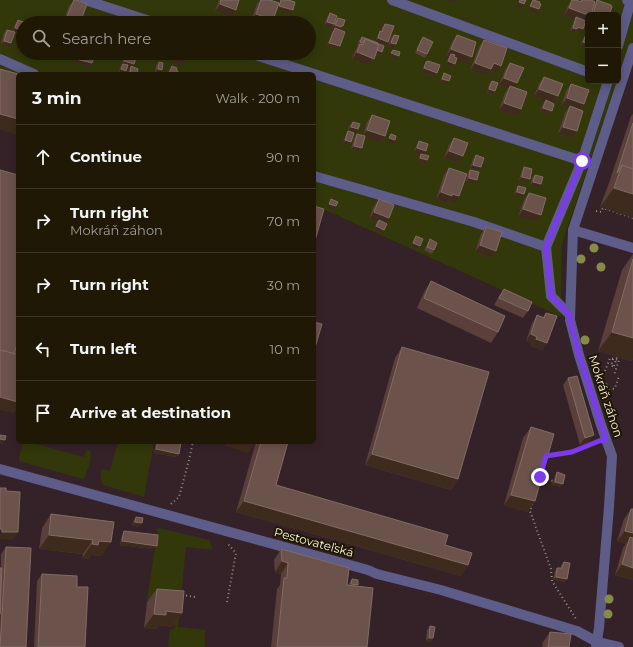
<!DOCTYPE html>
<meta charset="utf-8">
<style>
body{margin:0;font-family:Montserrat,sans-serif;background:#2b2513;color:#f1f3f6}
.controls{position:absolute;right:12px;top:12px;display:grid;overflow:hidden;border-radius:6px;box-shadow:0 2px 10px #0003}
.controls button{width:36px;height:36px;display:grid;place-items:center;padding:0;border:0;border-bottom:1px solid #3c3726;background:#1e1804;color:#f1f3f6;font:20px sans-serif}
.stop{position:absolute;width:12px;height:12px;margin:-9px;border:3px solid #7c3aed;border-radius:50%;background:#fff}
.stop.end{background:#7c3aed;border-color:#fff;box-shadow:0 1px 4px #0008}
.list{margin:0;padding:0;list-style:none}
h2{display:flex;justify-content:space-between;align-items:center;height:52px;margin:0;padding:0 16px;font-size:17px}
h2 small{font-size:13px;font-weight:400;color:#a1a09a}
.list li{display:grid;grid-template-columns:26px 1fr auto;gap:12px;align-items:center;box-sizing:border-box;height:64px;padding:0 16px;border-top:1px solid #3c3726}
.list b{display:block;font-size:15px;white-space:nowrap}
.list p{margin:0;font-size:13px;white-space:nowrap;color:#a1a09a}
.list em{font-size:13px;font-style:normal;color:#a1a09a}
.icon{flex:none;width:22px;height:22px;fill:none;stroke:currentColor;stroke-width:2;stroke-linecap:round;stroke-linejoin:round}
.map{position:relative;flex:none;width:633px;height:647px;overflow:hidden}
.search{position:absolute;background:#1e1804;box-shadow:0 2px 10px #0003;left:16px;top:16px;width:300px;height:44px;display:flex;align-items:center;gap:10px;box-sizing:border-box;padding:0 14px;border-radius:22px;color:#a1a09a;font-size:15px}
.panel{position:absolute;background:#1e1804;box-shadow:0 2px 10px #0003;left:16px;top:72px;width:300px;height:372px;border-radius:6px}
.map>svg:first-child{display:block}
.commercial{fill:#352228}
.green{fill:#32380a;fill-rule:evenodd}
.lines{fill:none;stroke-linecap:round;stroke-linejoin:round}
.path{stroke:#96907c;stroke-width:2;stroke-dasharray:1 3;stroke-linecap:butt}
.minor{stroke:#5e5c88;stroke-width:10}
.path-bridge{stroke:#96907c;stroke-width:2;stroke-dasharray:1 3;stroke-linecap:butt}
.tree{fill:#868b49}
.wall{fill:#5a3f3a}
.shaded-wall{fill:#3f2b1d}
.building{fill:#6b534c;stroke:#816c64}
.route{stroke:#7c3aed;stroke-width:5}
.labels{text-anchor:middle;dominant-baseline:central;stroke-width:4;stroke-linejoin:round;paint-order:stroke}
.street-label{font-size:12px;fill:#f7f2e3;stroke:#1f1700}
</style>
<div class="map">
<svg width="633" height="647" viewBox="0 0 633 647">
<rect width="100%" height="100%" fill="#282006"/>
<polygon class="commercial" points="630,44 633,45 633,647 0,647 0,82 18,88 18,442 314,442 314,205 561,317 562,244"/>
<g class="green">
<path d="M0 0H633V45L630 44 618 79V15H588V81H617L562 244 561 317 314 205V74H18L0 82ZM23 23H309V53H23Z"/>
<path d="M23 442H29L84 457 87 449 90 450C93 459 87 472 83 479L19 461V458Z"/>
<polygon points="118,442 154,442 144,497 103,485 101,479 101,469 110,471"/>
<polygon points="158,528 209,540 213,550 186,547 178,627 205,630 205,647 168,647 170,629 174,629 176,604 147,600"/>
</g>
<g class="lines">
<g class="path">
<polyline points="596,211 601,212 603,208 633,218"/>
<polyline points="613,359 611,366 614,366"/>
<polyline points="605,371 610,358 619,360 614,375"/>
<polyline points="604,396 607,391 615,388 619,376"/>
<polyline points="546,456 572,453 595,443"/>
<polyline points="540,477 553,481"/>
<polyline points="171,504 179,497 189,460 193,442"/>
<polyline points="532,504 530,511 551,569 552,581 576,619"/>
<polyline points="182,595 195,597"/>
<polyline points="227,602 236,553 227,543"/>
</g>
<g class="minor">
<polyline points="85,0 156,23"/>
<polyline points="392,0 588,72"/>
<polyline points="618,46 630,4 627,0"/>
<polyline points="249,53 314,74"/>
<polyline points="0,59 34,74"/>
<polyline points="314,74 582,161"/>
<polyline points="314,176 474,222 546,247"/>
<polyline points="573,230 633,248"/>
<polyline points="570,315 551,296 546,247 582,161 608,81"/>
<polyline points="0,469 368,570 377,574 441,590 577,631 597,642 619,647"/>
<polyline points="596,647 599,628 609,507 612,456 601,425 579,355 570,320 573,230 633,48"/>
</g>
<polyline class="path-bridge" points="614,366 617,357"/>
</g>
<g class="tree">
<circle cx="594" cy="248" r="4.5"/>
<circle cx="581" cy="259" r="4.5"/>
<circle cx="601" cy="267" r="4.5"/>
<circle cx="585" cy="340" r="4.5"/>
<circle cx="604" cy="387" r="4.5"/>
<circle cx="609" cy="599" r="4.5"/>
<circle cx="608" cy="614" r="4.5"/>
</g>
<g class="wall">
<polygon points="74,0 80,23 63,23 69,6"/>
<polygon points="219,0 239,0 236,10 231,17 215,11"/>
<polygon points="260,0 270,0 273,20 271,23 255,23 251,21 257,4"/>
<polygon points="281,0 288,0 290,14 277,9"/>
<polygon points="572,0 576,0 580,1 581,0 591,0 594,5 597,0 609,15 588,15 588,19 581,32 576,31 574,33 570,31 575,19 564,15 568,6"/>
<polygon points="330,13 334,24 331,28 324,26 327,17"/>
<polygon points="338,18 343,26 341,30 339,29 339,30 337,50 327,46 332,32 334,29 332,29 335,21"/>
<polygon points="18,20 26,23 13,31 15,24"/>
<polygon points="385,24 388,42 386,46 378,43 378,44 382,52 380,56 375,54 374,59 369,66 352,59 355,51 358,46 357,46 359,40 362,37 375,42 378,35 380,31 381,32 382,27"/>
<polygon points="588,28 588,49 580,46"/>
<polygon points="7,30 9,47 1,44 4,33"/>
<polygon points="394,35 396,44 393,48 388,46 391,38"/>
<polygon points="457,35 467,64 457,60 453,67 446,65 449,57 446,57 452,42"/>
<polygon points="423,37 427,54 425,58 415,53 420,41"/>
<polygon points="484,40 496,73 490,71 486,76 470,70 479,47"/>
<polygon points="78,53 81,53 92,63 89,67 74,62 76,56"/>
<polygon points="173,53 191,53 188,59 183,66 170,61"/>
<polygon points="129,56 134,64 132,67 137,74 128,74 129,70 131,67 128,67 124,74 118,73 123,61 125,58 127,58"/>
<polygon points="159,62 159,74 155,73 156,65"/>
<polygon points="426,62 437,73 434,76 422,72 424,66"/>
<polygon points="510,63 514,88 516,116 499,110 505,93 508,89 499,85 505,70"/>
<polygon points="172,66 176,70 177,74 168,74 169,70"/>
<polygon points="444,74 447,84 440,82 442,77"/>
<polygon points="544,77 558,96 553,103 549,114 540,111 543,104 546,100 534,96 539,84"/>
<polygon points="492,81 495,91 493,95 487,93 489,84"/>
<polygon points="571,84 584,104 580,110 572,138 558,134 565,113 569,107 562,105 566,91"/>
<polygon points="633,114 633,218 600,207 609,183 631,116"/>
<polygon points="372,115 385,136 380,143 365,138 359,152 351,149 354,138 357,134 363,136 367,122"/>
<polygon points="353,122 355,133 348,130 350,125"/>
<polygon points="348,131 348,145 343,144 346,134"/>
<polygon points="454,138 463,156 458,163 444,158 449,145"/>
<polygon points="419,141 426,151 423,155 425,163 418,161 419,158 421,154 423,155 414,152 417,144"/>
<polygon points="476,155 478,171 470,168 473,159"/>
<polygon points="524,167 527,183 519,180 522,170"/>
<polygon points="449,168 454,204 448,201 447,203 436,199 444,175"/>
<polygon points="470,170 474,184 466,182 468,173"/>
<polygon points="18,175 18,406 13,413"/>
<polygon points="535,175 541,184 538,188 530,185 532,178"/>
<polygon points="518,186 522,197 514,195 516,189"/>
<polygon points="529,193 536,222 518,217 524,200"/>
<polygon points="379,199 389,218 385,223 384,230 381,233 374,230 377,222 369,219 374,206"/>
<polygon points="486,227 496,251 491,258 475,252 481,234"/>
<polygon points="416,236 418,250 411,247 414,239"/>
<polygon points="430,239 434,250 432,254 424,250 428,243"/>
<polygon points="633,254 633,359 631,361 598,351 622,270"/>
<polygon points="431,281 498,332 491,343 417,308 424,292"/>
<polygon points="504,289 528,311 523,318 494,305 499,296"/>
<polygon points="546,313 547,343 542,350 531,346 532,344 526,341 532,323 537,315 542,318"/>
<polygon points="402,347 458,479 451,490 365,465 395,358"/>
<polygon points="568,378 589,442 580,445 563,385"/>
<polygon points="531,427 535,501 527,512 504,505 523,438"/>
<polygon points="156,442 181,442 179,454 176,457 154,453"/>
<polygon points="256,442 288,442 276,485 445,545 468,565 461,576 236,512"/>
<polygon points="557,472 561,487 552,485 555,476"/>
<polygon points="631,509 633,509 633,580 615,575 623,548 626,544 617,541 624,519"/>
<polygon points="51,514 114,522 102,556 91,555 89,559 82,558 83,554 39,549 42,528"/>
<polygon points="136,517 139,527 132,525 134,520"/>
<polygon points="124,531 154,549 120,545 122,535"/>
<polygon points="6,547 26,647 0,647 1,554"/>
<polygon points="281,549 347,585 349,585 349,583 352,579 358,585 357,586 367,647 271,647 277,589 280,585 281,574 275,572 274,560"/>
<polygon points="564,562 565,582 553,580 555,571 557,568 561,568 561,565"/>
<polygon points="42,574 77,587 85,647 34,647 37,581"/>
<polygon points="157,589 182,613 172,627 159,625 156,629 144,628 147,602"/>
<polygon points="430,626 433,638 431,642 426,641 427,630"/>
<polygon points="550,632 569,647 542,647 543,642"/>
</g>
<g class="shaded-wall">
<polygon points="447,0 458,0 455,3"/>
<polygon points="519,2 524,4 522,8 516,6"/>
<polygon points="220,4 236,10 231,17 215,11"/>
<polygon points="279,6 293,10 290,14 277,9"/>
<polygon points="530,6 539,9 536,13 528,10"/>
<polygon points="569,8 588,15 588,19 585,23 576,17 575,19 564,15"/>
<polygon points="256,14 273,20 271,23 255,23 251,21"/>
<polygon points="66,19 76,23 64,23"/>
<polygon points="327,22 334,24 331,28 324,26"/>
<polygon points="335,25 341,26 343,26 341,30 339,29 338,31 332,29"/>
<polygon points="578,27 583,29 581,32 576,31 574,33 570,31 573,28"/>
<polygon points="15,28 23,30 23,35 13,31"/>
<polygon points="378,38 388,42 386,46 375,42"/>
<polygon points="4,41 11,43 9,47 1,44"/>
<polygon points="583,42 588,44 588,49 580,46"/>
<polygon points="329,43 340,46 337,50 327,46"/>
<polygon points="391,43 396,44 393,48 388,46"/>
<polygon points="451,49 472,57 467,64 450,58 451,54 449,57 446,57"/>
<polygon points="377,50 382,52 380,56 374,53"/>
<polygon points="357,52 374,59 369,66 352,59"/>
<polygon points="97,53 100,53 104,54 101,58 95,56"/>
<polygon points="391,53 399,56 396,59 389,57"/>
<polygon points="175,54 188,59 183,66 170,61"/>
<polygon points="76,59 92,63 89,67 74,62"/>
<polygon points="124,61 134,64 131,68 122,65 123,64 122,65"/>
<polygon points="448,61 455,64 453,67 446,65"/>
<polygon points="475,63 494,63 501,66 496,73 490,71 486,76 470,70"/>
<polygon points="424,68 437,73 434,76 422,72"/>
<polygon points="121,69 126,71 124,74 118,73"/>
<polygon points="158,69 162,70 159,74 155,73"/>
<polygon points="130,72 136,74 128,74"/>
<polygon points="504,78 517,83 512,90 510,86 508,89 499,85"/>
<polygon points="442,79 449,81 447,84 440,82"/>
<polygon points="489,89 495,91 493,95 487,93"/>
<polygon points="539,89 558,96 553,103 534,96"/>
<polygon points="567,98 584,104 579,111 562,105"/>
<polygon points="504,103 521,109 516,116 499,110"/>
<polygon points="543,108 552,111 549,114 540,111"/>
<polygon points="0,114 18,119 18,135 0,130"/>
<polygon points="351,127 358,129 355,133 348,130"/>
<polygon points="563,127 577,131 572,138 558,134"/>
<polygon points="367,130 385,136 380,143 362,137"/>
<polygon points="389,138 395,140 393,144 387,142"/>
<polygon points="345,140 351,142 348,145 343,144"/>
<polygon points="354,146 362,148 359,152 351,149"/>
<polygon points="417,148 426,151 423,155 414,152"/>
<polygon points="449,151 463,156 458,163 444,158"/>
<polygon points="420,158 427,160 425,163 418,161"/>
<polygon points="473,165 481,167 478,171 470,168"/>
<polygon points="522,177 530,179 527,183 519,180"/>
<polygon points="469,178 477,180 474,184 466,182"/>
<polygon points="533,182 541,184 538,188 530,185"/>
<polygon points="614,188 633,194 633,218 600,207"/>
<polygon points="441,192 452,194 459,196 454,204 448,201 447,203 436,199"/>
<polygon points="517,192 524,194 522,197 514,195"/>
<polygon points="329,204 336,206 334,210 327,207"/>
<polygon points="523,209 541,215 536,222 518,217"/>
<polygon points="374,212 389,218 384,225 379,220 377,222 369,219"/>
<polygon points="376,226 384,230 381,233 374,230"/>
<polygon points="413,243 420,246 418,250 411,247"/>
<polygon points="480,245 496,251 491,258 475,252"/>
<polygon points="612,332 633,338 633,359 631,361 598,351"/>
<polygon points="531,334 537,337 532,344 526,341"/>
<polygon points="536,339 547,343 542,350 531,346"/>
<polygon points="0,397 18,402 18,406 13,413 0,410"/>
<polygon points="594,435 589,442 580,445 585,438"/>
<polygon points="0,439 5,440 2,444 0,444"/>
<polygon points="228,442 256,442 248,453 225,446"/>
<polygon points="156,449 179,454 176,457 154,453"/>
<polygon points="372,454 458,479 451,490 365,465"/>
<polygon points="555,482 563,484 561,487 552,485"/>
<polygon points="511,495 535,501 527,512 504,505"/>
<polygon points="244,501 468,565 461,576 236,512"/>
<polygon points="135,522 142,523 139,527 132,525"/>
<polygon points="625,531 633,533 633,546 630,537 626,544 617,541"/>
<polygon points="2,532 18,532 13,540 0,539 0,535"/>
<polygon points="49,535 93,540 83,554 39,549"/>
<polygon points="99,541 111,542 102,556 91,555 89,559 82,558 92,544"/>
<polygon points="122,541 157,546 154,549 120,545"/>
<polygon points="282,561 288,563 281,574 275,572"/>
<polygon points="622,564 633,568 633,580 615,575"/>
<polygon points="556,577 567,579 565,582 553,580"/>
<polygon points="351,584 358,585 355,588 349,588"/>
<polygon points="166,611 182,613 172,627 159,625 156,629 144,628 154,614"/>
<polygon points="429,638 433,638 431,642 426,641"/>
</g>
<g class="building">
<polygon points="74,0 77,0 87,4 80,23 76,23 66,19"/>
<polygon points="221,0 239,0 236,10 220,4"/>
<polygon points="261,0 270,0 279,3 273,20 256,14"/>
<polygon points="281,0 288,0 295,2 293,10 279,6"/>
<polygon points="520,0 526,0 524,4 519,2"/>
<polygon points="533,0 540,2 539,3 541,4 539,9 530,6"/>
<polygon points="572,0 576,0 581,2 582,0 591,0 595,2 591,15 588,15 569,8"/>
<polygon points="597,0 611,5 612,7 609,15 593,15"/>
<polygon points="330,13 337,16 334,24 327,22"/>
<polygon points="576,17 586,21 583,29 578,27 577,29 573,28"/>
<polygon points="338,18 345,20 343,26 341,26 341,27 335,25"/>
<polygon points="18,20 26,23 23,23 23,30 15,28"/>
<polygon points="385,24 394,26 388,42 378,38 380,31 382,32"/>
<polygon points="335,28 345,32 340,46 329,43"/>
<polygon points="7,30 15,32 11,43 4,41"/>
<polygon points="588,30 588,44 583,42"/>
<polygon points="394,35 399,36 396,44 391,43"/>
<polygon points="457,35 476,42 472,57 451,49"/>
<polygon points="362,37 378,43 378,44 365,39 362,43 360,42"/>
<polygon points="423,37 433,42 427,54 417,50"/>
<polygon points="365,39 379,45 374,59 357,52 360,44 363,45"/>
<polygon points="484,40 507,48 501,66 494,63 491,69 475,63"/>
<polygon points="379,44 384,46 382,52 377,50"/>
<polygon points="393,50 400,52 399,56 391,53"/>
<polygon points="78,53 81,53 94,57 92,63 76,59"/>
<polygon points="175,53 191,53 188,59 175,54"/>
<polygon points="451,54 455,55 454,57 457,58 455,64 448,61"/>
<polygon points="129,56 136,58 134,64 124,61 125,58 128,58"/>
<polygon points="428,61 440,65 437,73 424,68 426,62"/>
<polygon points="159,62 163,63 162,70 158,69"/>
<polygon points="510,63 524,68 517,83 504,78"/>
<polygon points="123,64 128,65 126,71 121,69"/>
<polygon points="131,66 138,69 137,74 130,72"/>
<polygon points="172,66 177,68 176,70 178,71 177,74 169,74"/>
<polygon points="0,69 18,74 18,119 0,114"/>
<polygon points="444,73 451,76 449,81 442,79"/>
<polygon points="544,77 563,84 558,96 539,89"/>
<polygon points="492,81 498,83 495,91 489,89"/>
<polygon points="571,84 589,90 584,104 567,98"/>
<polygon points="510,86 527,92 521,109 504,103"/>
<polygon points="546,100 554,104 552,111 543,108"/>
<polygon points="570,106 583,111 577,131 563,127"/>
<polygon points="372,115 390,121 385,136 367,130"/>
<polygon points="353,122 360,124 358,129 351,127"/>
<polygon points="633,123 633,169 622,165 617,173"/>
<polygon points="348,131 354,133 351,142 345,140"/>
<polygon points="357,134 365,136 362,148 354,146"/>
<polygon points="391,134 396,136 395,140 389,138"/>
<polygon points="454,138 468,143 463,156 449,151"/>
<polygon points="419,141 428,144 426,151 417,148"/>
<polygon points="421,154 429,156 427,160 420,158"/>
<polygon points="476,155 484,158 481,167 473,165"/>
<polygon points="622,165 633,169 633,194 614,188"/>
<polygon points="524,167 532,169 530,179 522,177"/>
<polygon points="449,168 467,174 459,196 452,194 452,196 441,192"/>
<polygon points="0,170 18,175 18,341 14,354 0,350"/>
<polygon points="470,170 479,172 477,180 469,178"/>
<polygon points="535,175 543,177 541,184 533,182"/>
<polygon points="518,186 526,188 524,194 517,192"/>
<polygon points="529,193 546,198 541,215 523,209"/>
<polygon points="331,199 338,202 336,206 329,204"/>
<polygon points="379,199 394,205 389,218 374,212"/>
<polygon points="314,206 324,209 314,244"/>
<polygon points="379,220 387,224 384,230 376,226"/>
<polygon points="486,227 502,232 496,251 480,245"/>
<polygon points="416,236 423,239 420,246 413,243"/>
<polygon points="430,239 437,243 434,250 427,247"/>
<polygon points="633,259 633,338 612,332"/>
<polygon points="431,281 505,316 498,332 424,298"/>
<polygon points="504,289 532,302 528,311 499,298"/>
<polygon points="546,313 557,316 547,343 536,339 537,337 531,334 537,315 544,318"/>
<polygon points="314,322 322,324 314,351"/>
<polygon points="18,346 18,402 0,397 0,350 16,354"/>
<polygon points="402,347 489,372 458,479 372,454"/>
<polygon points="577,376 594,435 585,438 568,378"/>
<polygon points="531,427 554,434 535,501 511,495"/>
<polygon points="0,435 6,436 5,440 0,439"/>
<polygon points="158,442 181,442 179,454 156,449"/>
<polygon points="261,442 288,442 276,485 448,535 445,545 472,553 468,565 244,501"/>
<polygon points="557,472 565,475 563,484 555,482"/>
<polygon points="0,488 6,488 6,491 20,492 18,532 2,532 2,529 0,529"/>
<polygon points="631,509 633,509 633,533 625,531"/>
<polygon points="51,514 114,522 111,542 99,541 98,545 92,544 93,540 49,535"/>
<polygon points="136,517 143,518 142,523 135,522"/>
<polygon points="124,531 158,535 157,546 122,541"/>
<polygon points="630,537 633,538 633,568 622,564"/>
<polygon points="6,547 31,548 26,647 0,647"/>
<polygon points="281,549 349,568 347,585 373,588 367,647 277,647 284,578 287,578 288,563 282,561"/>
<polygon points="564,562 570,563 567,579 556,577 557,568 562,568"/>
<polygon points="0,568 2,568 0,614"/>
<polygon points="42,574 77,576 77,587 88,587 85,647 38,647"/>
<polygon points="352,579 358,580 358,585 351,584"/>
<polygon points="157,589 184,591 182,613 166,611 166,615 154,614"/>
<polygon points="430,626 435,627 433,638 429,638"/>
<polygon points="550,632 571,634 569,647 548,647"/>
</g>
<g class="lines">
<polyline class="route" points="540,477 546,456 572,452 599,441 606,440 579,355 570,320 570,315 551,296 546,247 582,161"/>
</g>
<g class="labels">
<g class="street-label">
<text transform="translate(606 396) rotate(72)">Mokráň záhon</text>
<text transform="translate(314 542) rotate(15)">Pestovateľská</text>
</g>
</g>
</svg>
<div class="controls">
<button>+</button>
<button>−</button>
</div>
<div class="stop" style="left:582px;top:161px"></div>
<div class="stop end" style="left:540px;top:477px"></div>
<div class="search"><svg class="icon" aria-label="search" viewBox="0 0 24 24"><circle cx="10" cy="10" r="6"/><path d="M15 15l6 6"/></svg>Search here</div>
<section class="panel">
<h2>3 min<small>Walk · 200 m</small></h2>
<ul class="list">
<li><svg class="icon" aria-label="ahead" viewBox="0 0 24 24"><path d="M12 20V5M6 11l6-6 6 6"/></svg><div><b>Continue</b></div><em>90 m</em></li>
<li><svg class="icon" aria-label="right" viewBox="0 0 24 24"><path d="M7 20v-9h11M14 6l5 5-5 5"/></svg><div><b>Turn right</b><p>Mokráň záhon</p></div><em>70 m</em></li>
<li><svg class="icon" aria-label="right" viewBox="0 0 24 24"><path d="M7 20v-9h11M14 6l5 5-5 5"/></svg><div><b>Turn right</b></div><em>30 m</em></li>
<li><svg class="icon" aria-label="left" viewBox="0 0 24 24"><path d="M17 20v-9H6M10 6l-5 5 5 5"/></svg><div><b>Turn left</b></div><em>10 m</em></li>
<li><svg class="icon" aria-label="arrive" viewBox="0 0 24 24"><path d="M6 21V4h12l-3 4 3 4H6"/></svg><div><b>Arrive at destination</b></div></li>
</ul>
</section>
</div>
